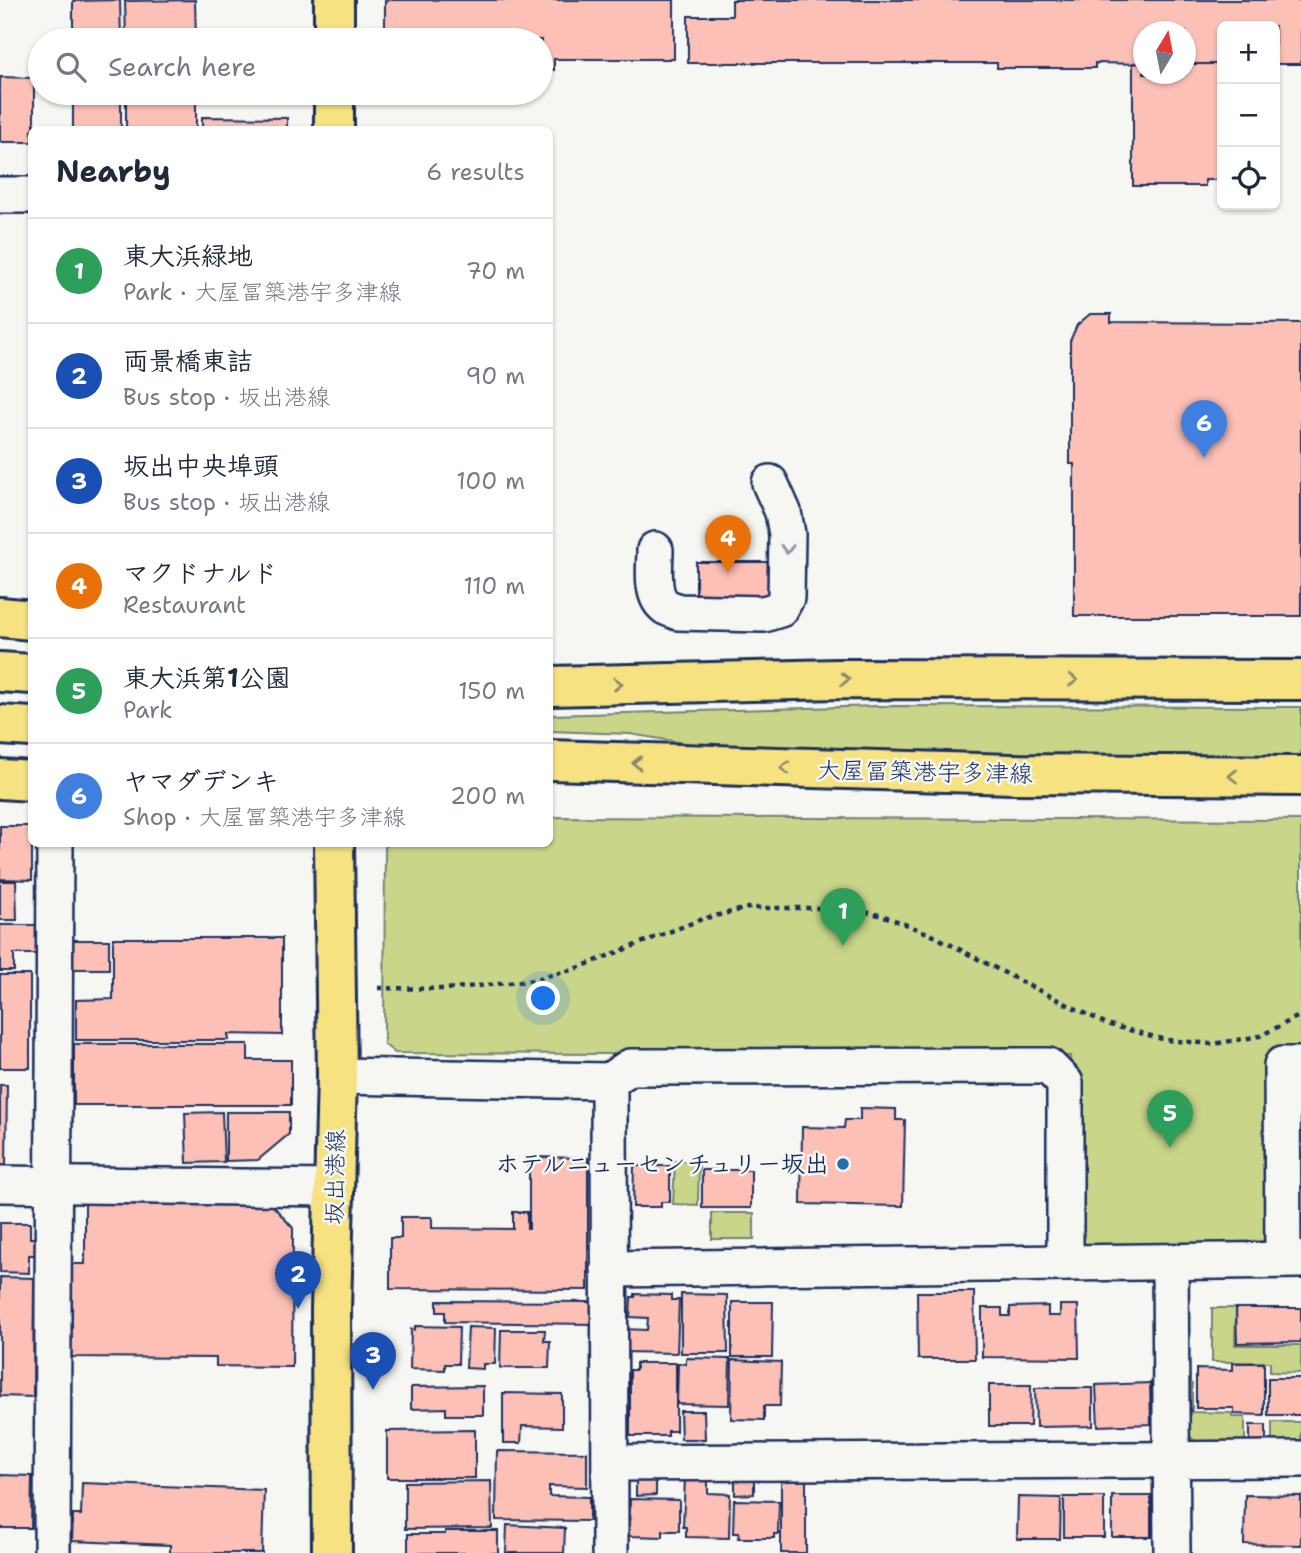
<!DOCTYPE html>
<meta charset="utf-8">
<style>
body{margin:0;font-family:"Shantell Sans","Klee One",sans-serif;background:#f6f6f7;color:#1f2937}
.controls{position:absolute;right:21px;top:21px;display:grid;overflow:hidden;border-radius:10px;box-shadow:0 2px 5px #0004}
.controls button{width:63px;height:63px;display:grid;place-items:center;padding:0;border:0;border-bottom:2px solid #e0e1e3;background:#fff;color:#1f2937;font:35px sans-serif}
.compass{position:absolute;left:1133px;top:21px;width:63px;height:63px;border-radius:50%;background:#fff;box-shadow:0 2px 5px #0004;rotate:10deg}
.you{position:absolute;left:544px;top:999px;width:24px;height:24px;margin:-18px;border:5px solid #fff;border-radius:50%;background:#1a73e8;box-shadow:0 0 0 10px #1a73e833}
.badge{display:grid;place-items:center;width:46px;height:46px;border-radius:50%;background:#b45309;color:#fff;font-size:23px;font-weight:700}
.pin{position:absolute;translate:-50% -58px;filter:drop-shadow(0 2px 4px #0008)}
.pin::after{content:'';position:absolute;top:37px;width:24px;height:21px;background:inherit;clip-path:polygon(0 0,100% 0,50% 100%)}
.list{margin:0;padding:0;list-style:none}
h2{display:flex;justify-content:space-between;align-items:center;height:91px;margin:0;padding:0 28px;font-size:30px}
h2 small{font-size:23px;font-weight:400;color:#747a83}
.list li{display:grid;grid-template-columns:46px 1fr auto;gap:21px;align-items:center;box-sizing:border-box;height:105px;padding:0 28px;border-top:2px solid #e0e1e3}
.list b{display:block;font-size:26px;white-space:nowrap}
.list p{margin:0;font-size:23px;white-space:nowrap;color:#747a83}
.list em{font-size:23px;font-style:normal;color:#747a83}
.icon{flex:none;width:38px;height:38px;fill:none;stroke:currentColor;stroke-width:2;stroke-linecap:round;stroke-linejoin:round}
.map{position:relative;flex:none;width:1301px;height:1553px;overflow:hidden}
.search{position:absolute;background:#fff;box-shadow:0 2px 5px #0004;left:28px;top:28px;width:525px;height:77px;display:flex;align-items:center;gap:18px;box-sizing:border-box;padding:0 24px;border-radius:38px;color:#747a83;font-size:26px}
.panel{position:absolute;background:#fff;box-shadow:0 2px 5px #0004;left:28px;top:126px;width:525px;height:721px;border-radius:10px}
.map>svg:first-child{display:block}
.green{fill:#c9d68a;stroke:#728274;stroke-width:2}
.building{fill:#fcc0b7;stroke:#1b2f5e;stroke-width:2}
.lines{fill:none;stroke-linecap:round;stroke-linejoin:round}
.minor-casing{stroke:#1b2f5e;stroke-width:40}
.major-casing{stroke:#1b2f5e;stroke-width:44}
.path{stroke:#1b2f5e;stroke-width:4.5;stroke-dasharray:5 5;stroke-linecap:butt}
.minor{stroke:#f6f6f2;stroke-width:35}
.major{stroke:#f6e281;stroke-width:38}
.oneway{stroke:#8892a8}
.oneway2{stroke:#888870}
.poi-dot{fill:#1f6fb2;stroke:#f6f6f2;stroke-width:2.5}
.labels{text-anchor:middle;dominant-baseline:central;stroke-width:5;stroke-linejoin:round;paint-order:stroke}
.street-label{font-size:24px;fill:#1b2f5e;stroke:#f6f6f2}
.poi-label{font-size:24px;font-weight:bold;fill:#1b2f5e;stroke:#f6f6f2;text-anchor:end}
</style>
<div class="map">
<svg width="1301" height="1553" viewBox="0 0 1301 1553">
<rect width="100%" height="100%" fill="#f6f6f2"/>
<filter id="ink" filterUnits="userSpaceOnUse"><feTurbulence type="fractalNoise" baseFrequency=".0143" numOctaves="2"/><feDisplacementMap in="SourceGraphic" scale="14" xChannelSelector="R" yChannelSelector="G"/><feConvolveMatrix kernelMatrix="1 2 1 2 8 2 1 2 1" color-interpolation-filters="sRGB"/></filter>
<g filter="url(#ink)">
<g class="green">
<polygon points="879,706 1301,707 1301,760 874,759 722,749 630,734 550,731 550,715"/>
<polygon points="550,817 1301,820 1301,1058 1266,1238 1258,1245 1085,1248 1075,1237 1070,1056 395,1053 384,1044 385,847 389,844 550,844"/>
<polygon points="675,1161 699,1162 698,1205 673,1204"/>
<rect x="712" y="1213" width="42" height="26"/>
<polygon points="1212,1308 1236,1308 1235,1345 1301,1345 1301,1373 1270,1372 1270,1362 1212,1362"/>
<polygon points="1189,1384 1192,1384 1192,1412 1232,1413 1232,1417 1245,1417 1245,1444 1197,1444 1188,1434"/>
<rect x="1272" y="1422" width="29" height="22"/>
</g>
<g class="building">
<polygon points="120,0 121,40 73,40 73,1"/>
<polygon points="195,0 196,40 126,40 125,1"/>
<polygon points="385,0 674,0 674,59 554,59 554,70 541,70 541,40 385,40"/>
<polygon points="732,0 1301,0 1301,64 1275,64 1275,26 1222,26 1222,64 1186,64 1186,32 1144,32 1144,64 1095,63 1095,68 997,68 997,63 688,63 688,16 732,16"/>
<polygon points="1133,63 1144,64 1144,74 1186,74 1186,64 1222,64 1222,180 1205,180 1205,186 1133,186"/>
<polygon points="0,77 34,78 34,130 32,130 32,142 0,142"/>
<rect x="73" y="93" width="48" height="37"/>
<rect x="126" y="93" width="70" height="37"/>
<polygon points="202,117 287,118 287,130 202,130"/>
<polygon points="1090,314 1111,314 1111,322 1301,323 1301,616 1074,616 1074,464 1070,464 1070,341 1077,325"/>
<polygon points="696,562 777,562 776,604 696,604"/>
<polygon points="0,826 32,826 32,880 0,879"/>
<polygon points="0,881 16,881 17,920 0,920"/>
<polygon points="0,925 40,925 40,954 14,954 14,971 0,971"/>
<polygon points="113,938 282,938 282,1035 228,1034 229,1040 76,1040 76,1000 113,999"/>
<polygon points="71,940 109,940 109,969 70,969"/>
<rect x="0" y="975" width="30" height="93"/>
<polygon points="74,1044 248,1044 248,1060 291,1060 291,1105 74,1105"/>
<polygon points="0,1085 7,1085 6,1166 0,1166"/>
<polygon points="860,1108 896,1109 896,1120 905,1120 903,1206 801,1204 802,1127 844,1128 845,1120 860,1120"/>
<polygon points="222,1112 224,1162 187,1163 185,1113"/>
<polygon points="226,1112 289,1112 289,1134 258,1160 226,1161"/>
<polygon points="529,1157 588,1158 588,1290 390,1289 390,1238 401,1238 401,1217 432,1217 432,1228 513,1229 513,1212 527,1212 527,1229 529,1229"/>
<polygon points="634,1166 670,1166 670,1202 661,1202 661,1207 633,1207"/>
<rect x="702" y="1170" width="49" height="38"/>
<polygon points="265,1197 293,1228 292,1367 216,1366 216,1358 68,1357 68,1264 85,1264 85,1203 190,1204"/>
<polygon points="0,1223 30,1223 30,1238 36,1238 36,1255 29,1255 29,1273 0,1272"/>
<polygon points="0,1277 34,1278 33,1397 0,1396"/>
<polygon points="917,1292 974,1292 975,1359 918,1359"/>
<polygon points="635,1294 671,1295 671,1300 679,1300 677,1353 623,1352 624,1329 647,1330 648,1318 630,1317 631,1297 635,1297"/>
<polygon points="681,1294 727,1295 728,1353 681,1353"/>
<polygon points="437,1301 591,1302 591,1324 445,1322 445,1312 437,1312"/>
<polygon points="732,1302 773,1302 772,1357 732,1357"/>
<polygon points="1060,1305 1078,1305 1079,1358 982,1357 982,1308 1002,1308 1002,1316 1010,1316 1010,1307 1048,1306 1048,1316 1060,1316"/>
<polygon points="1236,1308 1301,1308 1301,1342 1237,1343"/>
<polygon points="415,1326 459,1327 458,1364 445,1364 445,1370 410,1369 411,1329 415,1330"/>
<polygon points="468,1327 496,1328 495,1364 483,1364 483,1369 466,1368"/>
<polygon points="501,1330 545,1330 544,1341 550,1341 549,1368 500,1368"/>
<polygon points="686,1358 730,1359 729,1405 677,1404 678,1363 686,1364"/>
<polygon points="732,1360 781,1362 780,1406 764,1406 764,1420 731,1419"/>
<polygon points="636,1363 676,1363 676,1431 668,1431 668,1436 630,1436 630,1370 636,1370"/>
<polygon points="1233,1363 1264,1363 1264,1415 1234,1414 1234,1408 1196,1408 1196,1369 1233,1370"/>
<rect x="1268" y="1378" width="33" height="37"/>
<polygon points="1150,1383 1151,1424 1098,1426 1096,1385"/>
<polygon points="989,1385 1031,1385 1030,1426 989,1426"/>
<polygon points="483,1386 483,1415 446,1415 446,1408 411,1409 411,1387"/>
<polygon points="1035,1388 1093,1388 1093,1426 1036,1427"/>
<polygon points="503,1393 562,1394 562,1427 522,1426 521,1443 503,1443"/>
<polygon points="680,1411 704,1411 705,1439 681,1439"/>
<polygon points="1250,1425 1266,1425 1266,1441 1250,1442"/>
<polygon points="475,1430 475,1478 387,1478 387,1431"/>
<polygon points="497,1451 587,1452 587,1487 549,1486 549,1496 589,1497 589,1521 496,1520"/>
<rect x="781" y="1474" width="25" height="79"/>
<polygon points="0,1475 32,1476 31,1528 0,1528"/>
<polygon points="735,1475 754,1475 754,1494 735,1495"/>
<polygon points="636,1477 656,1477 656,1495 636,1496"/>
<polygon points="685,1477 708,1477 708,1493 730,1494 729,1538 686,1537 686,1527 683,1527"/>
<polygon points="491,1481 492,1528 405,1529 405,1482"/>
<polygon points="82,1483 264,1490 262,1553 170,1553 170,1545 72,1541 73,1515 81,1515"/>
<polygon points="1245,1495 1301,1496 1301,1545 1244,1544"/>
<rect x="1112" y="1496" width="39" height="41"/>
<polygon points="1018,1497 1061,1498 1060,1539 1017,1539"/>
<rect x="1064" y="1497" width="40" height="40"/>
<polygon points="630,1499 679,1500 679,1531 663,1531 663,1537 629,1536"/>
<polygon points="734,1500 779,1501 778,1534 774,1534 774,1538 738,1538 739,1533 733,1533"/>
<polygon points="507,1525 565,1528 564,1553 506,1553"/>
<polygon points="445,1531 498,1531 498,1553 408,1553 408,1534 445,1534"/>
</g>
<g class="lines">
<defs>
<g id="minor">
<polyline points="0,195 32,195"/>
<path d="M655 550C655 567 650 596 666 607 670 609 674 610 678 612L764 614 780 609 786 598 787 534 783 512 770 483"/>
<polyline points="337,1076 609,1081 630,1067 1048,1066 1065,1083 1065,1263"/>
<polyline points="609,1081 610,1553"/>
<polyline points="0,1184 335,1188"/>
<polyline points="1283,1260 1282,1065 1301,1065"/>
<polyline points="1170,1262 1172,1553"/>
<polyline points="609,1269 1301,1260"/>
<polyline points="611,1463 1301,1459"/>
<polyline points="52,1553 55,844"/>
</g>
<g id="major">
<polyline points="334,40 334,0"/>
<polyline points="334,130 334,93"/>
<polyline points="0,617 32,620"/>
<polyline points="0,672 32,674"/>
<polyline points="550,686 838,679 1301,680"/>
<polyline points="0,725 32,727"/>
<polyline points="550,760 1012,774 1301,776"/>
<polyline points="0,779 32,781"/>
<polyline points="332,1553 331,1310 337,1076 334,844"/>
</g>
</defs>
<use href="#minor" class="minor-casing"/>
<use href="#major" class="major-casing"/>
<polyline class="path" points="378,988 446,989 528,981 575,969 702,919 748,908 846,908 884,916 930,934 1024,983 1107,1024 1166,1040 1213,1044 1260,1036 1301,1015"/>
<use href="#minor" class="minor"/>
<use href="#major" class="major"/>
</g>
<defs><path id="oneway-chevron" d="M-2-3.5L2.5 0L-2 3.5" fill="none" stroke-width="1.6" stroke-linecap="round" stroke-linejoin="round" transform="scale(1.75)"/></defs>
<use class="oneway" href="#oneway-chevron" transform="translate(787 549) rotate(91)"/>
<g class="oneway2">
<use href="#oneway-chevron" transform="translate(845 679)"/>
<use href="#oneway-chevron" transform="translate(1073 680)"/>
<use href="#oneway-chevron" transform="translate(618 684) rotate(-1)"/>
<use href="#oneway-chevron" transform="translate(637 763) rotate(-178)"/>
<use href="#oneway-chevron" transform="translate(785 768) rotate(-178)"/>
<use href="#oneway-chevron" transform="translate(1233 776) rotate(-180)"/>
</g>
</g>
<circle class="poi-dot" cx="843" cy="1164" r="7"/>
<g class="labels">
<g class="street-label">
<text transform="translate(925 772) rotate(1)">大屋冨築港宇多津線</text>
<text transform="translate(335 1177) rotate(-89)">坂出港線</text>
</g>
<g class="poi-label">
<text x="829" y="1164">ホテルニューセンチュリー坂出</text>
</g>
</g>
</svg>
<div class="controls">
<button>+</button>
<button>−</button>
<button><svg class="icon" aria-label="locate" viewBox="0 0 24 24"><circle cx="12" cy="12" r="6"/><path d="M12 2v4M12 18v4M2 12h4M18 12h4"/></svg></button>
</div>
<svg class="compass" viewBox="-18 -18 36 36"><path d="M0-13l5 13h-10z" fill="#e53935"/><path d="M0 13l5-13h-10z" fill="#747a83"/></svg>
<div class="you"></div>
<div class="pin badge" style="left:843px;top:946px;background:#2e9e5b">1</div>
<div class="pin badge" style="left:298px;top:1309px;background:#1a4fb4">2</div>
<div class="pin badge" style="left:373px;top:1390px;background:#1a4fb4">3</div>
<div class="pin badge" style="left:728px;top:573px;background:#e8710a">4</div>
<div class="pin badge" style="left:1170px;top:1148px;background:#2e9e5b">5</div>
<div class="pin badge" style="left:1204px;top:458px;background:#3f7fe0">6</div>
<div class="search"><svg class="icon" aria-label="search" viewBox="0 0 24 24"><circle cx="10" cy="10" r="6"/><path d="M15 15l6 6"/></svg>Search here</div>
<section class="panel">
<h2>Nearby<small>6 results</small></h2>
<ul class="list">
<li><span class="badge" style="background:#2e9e5b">1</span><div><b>東大浜緑地</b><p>Park · 大屋冨築港宇多津線</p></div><em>70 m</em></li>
<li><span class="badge" style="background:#1a4fb4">2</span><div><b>両景橋東詰</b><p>Bus stop · 坂出港線</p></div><em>90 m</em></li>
<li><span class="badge" style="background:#1a4fb4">3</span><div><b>坂出中央埠頭</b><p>Bus stop · 坂出港線</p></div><em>100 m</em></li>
<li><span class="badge" style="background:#e8710a">4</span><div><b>マクドナルド</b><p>Restaurant</p></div><em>110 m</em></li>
<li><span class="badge" style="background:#2e9e5b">5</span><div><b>東大浜第1公園</b><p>Park</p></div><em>150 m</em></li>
<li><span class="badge" style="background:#3f7fe0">6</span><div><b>ヤマダデンキ</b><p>Shop · 大屋冨築港宇多津線</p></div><em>200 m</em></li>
</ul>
</section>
</div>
